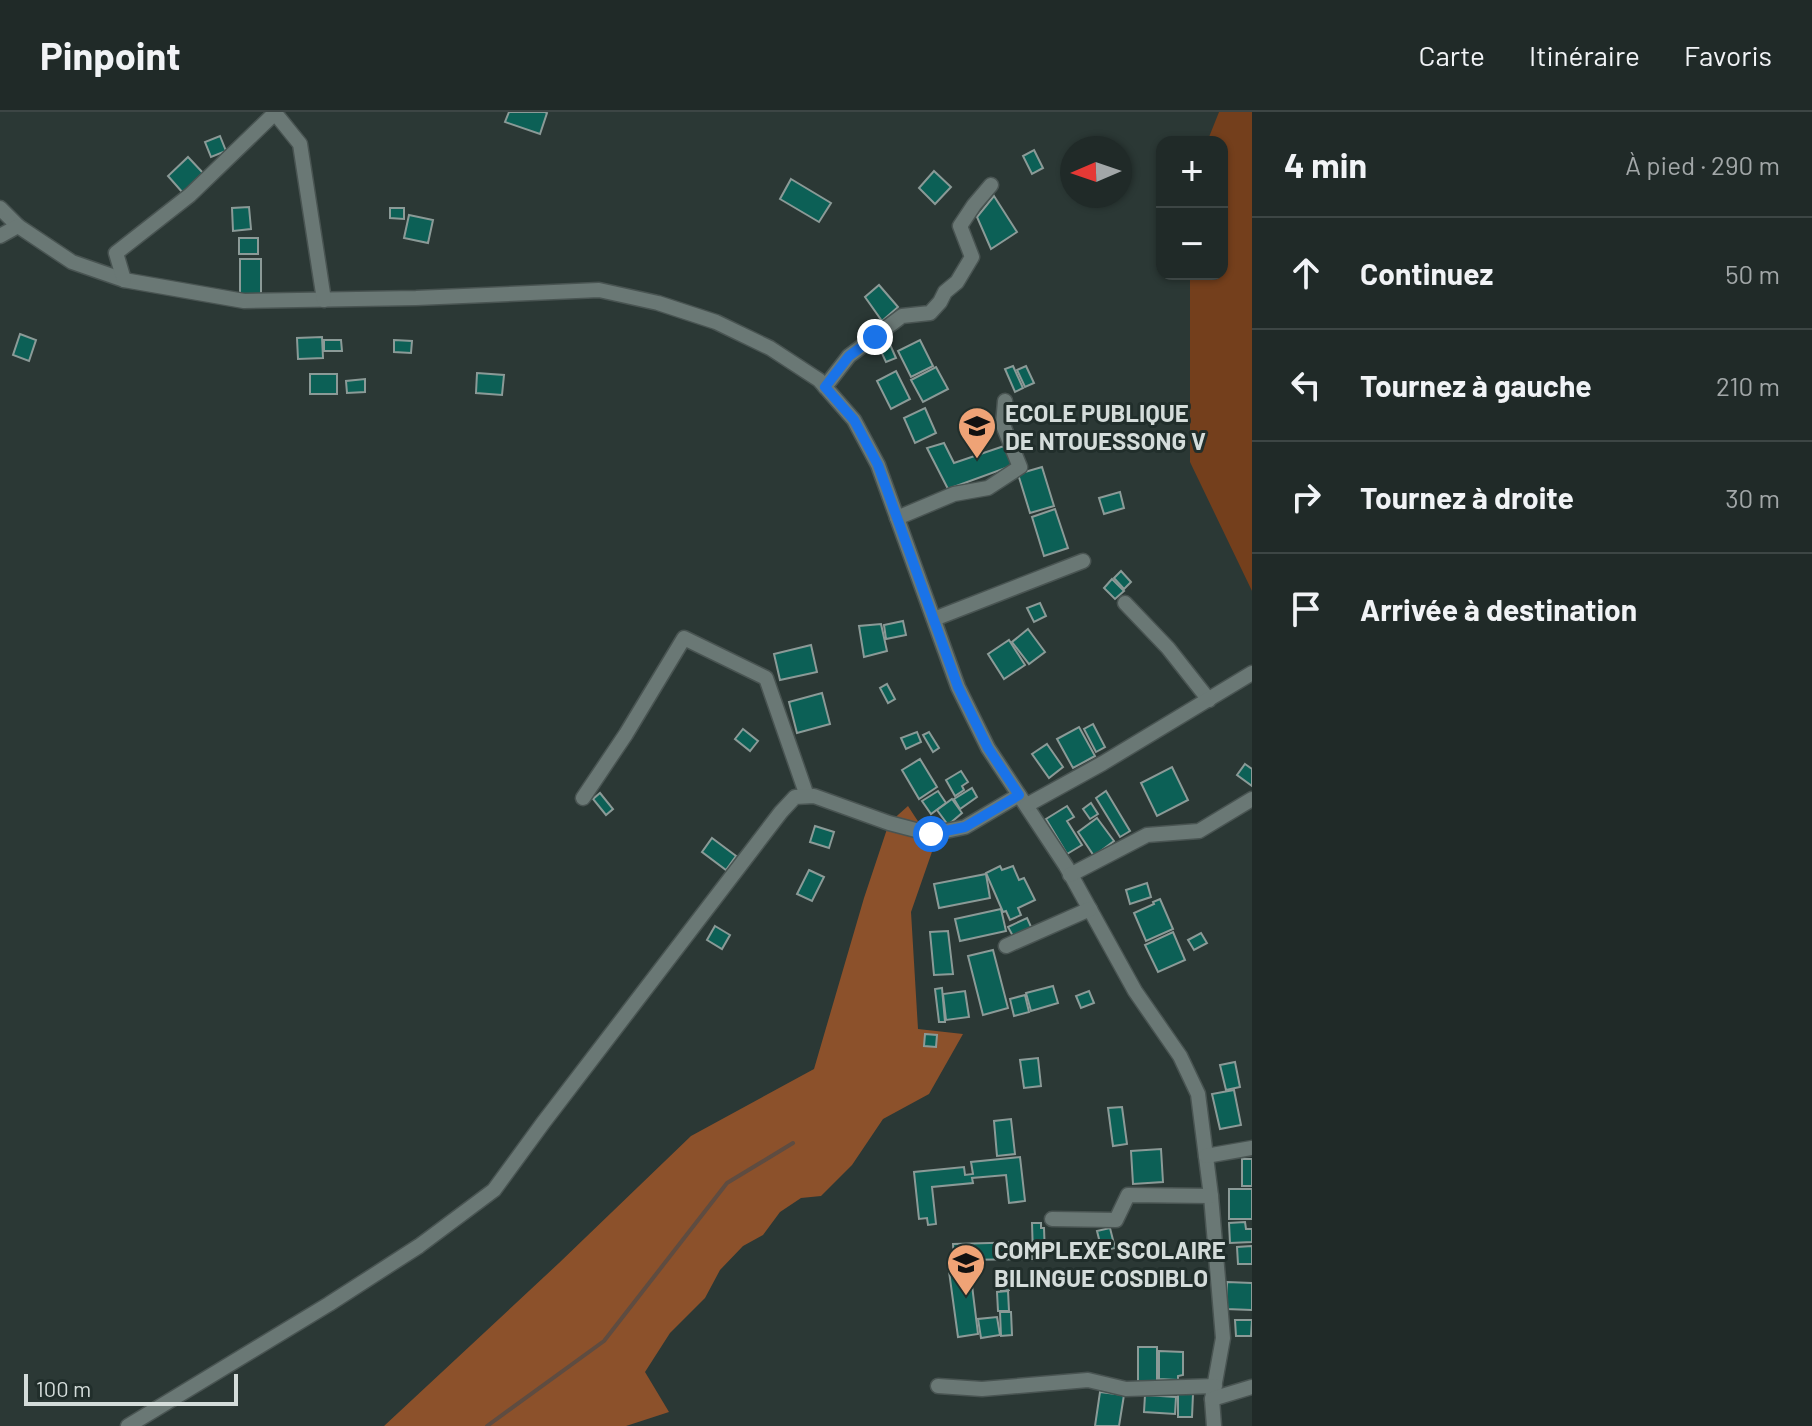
<!DOCTYPE html>
<html lang="fr">
<meta charset="utf-8">
<style>
body{margin:0;font-family:Barlow,sans-serif;background:#283230;color:#f1f3f6}
.controls{position:absolute;right:24px;top:24px;display:grid;overflow:hidden;border-radius:16px;box-shadow:0 2px 6px #0004}
.controls button{width:72px;height:72px;display:grid;place-items:center;padding:0;border:0;border-bottom:2px solid #3d4645;background:#202a28;color:#f1f3f6;font:40px sans-serif}
.compass{position:absolute;left:1060px;top:24px;width:72px;height:72px;border-radius:50%;background:#202a28;box-shadow:0 2px 6px #0004;rotate:268deg}
.scale{position:absolute;left:24px;bottom:20px;width:214px;box-sizing:border-box;padding-left:8px;border:4px solid #d4dcda;border-top:0;font-size:22px;line-height:28px;white-space:nowrap;color:#d4dcda;-webkit-text-stroke:6px #212e2b;paint-order:stroke}
.stop{position:absolute;width:24px;height:24px;margin:-18px;border:6px solid #1a73e8;border-radius:50%;background:#fff}
.stop.end{background:#1a73e8;border-color:#fff;box-shadow:0 2px 8px #0008}
.list{margin:0;padding:0;list-style:none}
h2{display:flex;justify-content:space-between;align-items:center;height:104px;margin:0;padding:0 32px;font-size:34px}
h2 small{font-size:26px;font-weight:400;color:#a2a7a8}
.list li{display:grid;grid-template-columns:52px 1fr auto;gap:24px;align-items:center;box-sizing:border-box;height:112px;padding:0 32px;border-top:2px solid #3d4645}
.list b{display:block;font-size:30px;white-space:nowrap}
.list em{font-size:26px;font-style:normal;color:#a2a7a8}
.icon{flex:none;width:44px;height:44px;fill:none;stroke:currentColor;stroke-width:2;stroke-linecap:round;stroke-linejoin:round}
.map{position:relative;flex:none;width:1252px;height:1314px;overflow:hidden}
header{display:flex;align-items:center;gap:48px;box-sizing:border-box;height:112px;padding:0 40px;background:#202a28;border-bottom:2px solid #3d4645}
header strong{font-size:38px}
nav{display:flex;gap:44px;margin-inline-start:auto;font-size:28px}
main{display:flex}
aside{flex:1;background:#202a28}
.map>svg:first-child{display:block}
.green{fill:#743f1c}
.forest{fill:#8c512b}
.lines{fill:none;stroke-linecap:round;stroke-linejoin:round}
.stream{stroke:#5e4c41;stroke-width:4}
.building{fill:#0c6056;stroke:#8b9a97;stroke-width:2}
.minor-casing{stroke:#495452;stroke-width:17}
.minor{stroke:#6a7875;stroke-width:14}
.route{stroke:#1a73e8;stroke-width:10}
.labels{text-anchor:middle;dominant-baseline:central;stroke-width:6;stroke-linejoin:round;paint-order:stroke}
.poi-label{font-size:24px;font-weight:bold;fill:#d4dcda;stroke:#212e2b;text-anchor:start}
</style>
<header>
<strong>Pinpoint</strong>
<nav><a>Carte</a><a>Itinéraire</a><a>Favoris</a></nav>
</header>
<main>
<div class="map">
<svg width="1252" height="1314" viewBox="0 0 1252 1314">
<rect width="100%" height="100%" fill="#2b3835"/>
<polygon class="green" points="1219,0 1252,0 1252,479 1190,350 1190,162 1222,162 1222,30 1207,30"/>
<polygon class="forest" points="908,694 934,734 911,800 918,917 963,922 929,982 883,1007 852,1053 821,1084 801,1086 780,1100 763,1123 743,1134 720,1158 705,1186 670,1221 645,1260 669,1300 626,1314 384,1314 559,1151 691,1024 814,957 864,786 889,711"/>
<g class="lines">
<polyline class="stream" points="487,1314 604,1229 727,1071 793,1031"/>
</g>
<g class="building">
<polygon points="509,0 545,0 547,1 540,22 505,10"/>
<polygon points="220,24 226,39 211,45 205,30"/>
<polygon points="1034,38 1043,56 1032,62 1023,44"/>
<polygon points="188,45 204,62 183,81 168,64"/>
<polygon points="934,59 951,75 935,92 919,76"/>
<polygon points="791,67 831,91 819,110 780,87"/>
<polygon points="994,84 1017,120 991,137 977,105"/>
<polygon points="249,95 251,117 233,119 232,96"/>
<polygon points="390,96 404,96 404,107 390,106"/>
<polygon points="409,103 433,108 428,131 404,126"/>
<rect x="239" y="126" width="19" height="16"/>
<rect x="240" y="147" width="21" height="36"/>
<polygon points="879,173 898,195 882,209 865,185"/>
<polygon points="20,222 36,228 29,249 13,243"/>
<polygon points="322,225 323,246 298,247 297,226"/>
<polygon points="324,228 341,228 342,239 324,239"/>
<polygon points="394,228 412,229 411,241 394,240"/>
<polygon points="888,228 896,246 886,250 878,233"/>
<polygon points="920,228 933,254 911,265 898,239"/>
<polygon points="1013,254 1023,276 1015,280 1005,257"/>
<polygon points="1026,254 1034,271 1025,275 1017,258"/>
<polygon points="936,255 948,277 923,290 911,268"/>
<polygon points="896,259 910,287 891,297 877,269"/>
<polygon points="477,261 504,263 502,283 476,281"/>
<rect x="310" y="262" width="27" height="20"/>
<polygon points="365,267 365,280 347,281 346,269"/>
<polygon points="925,296 936,321 915,331 904,306"/>
<polygon points="944,331 954,351 1004,334 1014,353 948,377 927,336"/>
<polygon points="1042,355 1054,394 1030,401 1018,362"/>
<polygon points="1120,380 1124,396 1104,402 1099,386"/>
<polygon points="1055,397 1068,436 1044,444 1032,405"/>
<polygon points="1121,459 1131,470 1124,477 1114,466"/>
<polygon points="1112,467 1124,479 1115,487 1104,476"/>
<polygon points="1040,491 1046,504 1034,510 1027,496"/>
<polygon points="903,509 906,523 886,527 884,513"/>
<polygon points="881,512 887,539 864,545 859,514"/>
<polygon points="1028,517 1045,540 1029,552 1012,530"/>
<polygon points="1009,528 1025,553 1004,567 988,542"/>
<polygon points="811,533 817,560 780,568 774,542"/>
<polygon points="887,572 895,587 888,591 880,576"/>
<polygon points="822,581 830,612 797,621 789,590"/>
<polygon points="1093,612 1105,635 1096,640 1084,617"/>
<polygon points="1079,615 1095,644 1073,656 1057,627"/>
<polygon points="743,617 758,629 750,639 735,627"/>
<polygon points="917,620 921,630 906,637 901,626"/>
<polygon points="929,620 939,636 933,640 923,623"/>
<polygon points="1047,632 1063,655 1049,666 1032,642"/>
<polygon points="920,647 937,675 919,687 902,658"/>
<polygon points="1245,652 1252,657 1252,674 1237,663"/>
<polygon points="1172,655 1188,688 1157,704 1141,671"/>
<polygon points="961,659 968,670 962,674 964,678 955,684 946,668"/>
<polygon points="972,676 977,685 960,697 954,687"/>
<polygon points="938,679 946,691 931,702 922,689"/>
<polygon points="1106,679 1130,719 1120,725 1096,686"/>
<polygon points="600,681 613,697 606,703 593,687"/>
<polygon points="952,687 962,701 948,713 937,698"/>
<polygon points="1091,691 1098,702 1090,707 1083,697"/>
<polygon points="1067,694 1074,705 1067,709 1082,733 1067,742 1046,707"/>
<polygon points="1097,706 1114,729 1094,744 1078,720"/>
<polygon points="815,714 834,720 829,736 810,730"/>
<polygon points="712,726 736,744 726,758 702,740"/>
<polygon points="1000,754 1002,758 1013,754 1019,768 1024,766 1035,788 1018,796 1021,803 1010,808 1006,799 1003,800 986,761"/>
<polygon points="809,758 824,765 812,789 797,782"/>
<polygon points="986,762 990,786 939,796 934,772"/>
<polygon points="1147,771 1151,785 1130,792 1126,778"/>
<polygon points="1160,787 1173,817 1146,829 1134,801 1154,792 1153,790"/>
<polygon points="1001,797 1006,819 960,829 955,807"/>
<polygon points="1027,806 1032,817 1014,826 1008,815"/>
<polygon points="715,814 730,823 722,837 707,828"/>
<polygon points="948,819 953,862 934,863 930,820"/>
<polygon points="1173,820 1185,848 1158,860 1145,833"/>
<polygon points="1201,821 1207,831 1194,838 1188,828"/>
<polygon points="993,838 1008,896 983,903 968,844"/>
<polygon points="1053,874 1058,891 1031,899 1026,881"/>
<polygon points="942,876 945,910 939,910 935,877"/>
<polygon points="965,879 969,905 946,908 943,882"/>
<polygon points="1089,879 1094,891 1081,896 1076,884"/>
<polygon points="1025,883 1029,900 1014,904 1010,887"/>
<polygon points="925,922 937,923 936,935 924,934"/>
<polygon points="1038,946 1041,974 1024,976 1020,948"/>
<polygon points="1235,950 1240,975 1226,978 1220,953"/>
<polygon points="1234,978 1241,1013 1220,1017 1212,982"/>
<polygon points="1122,995 1127,1032 1113,1034 1108,996"/>
<polygon points="1011,1007 1015,1042 997,1044 994,1009"/>
<polygon points="1161,1037 1163,1070 1133,1072 1131,1039"/>
<polygon points="1020,1045 1025,1089 1009,1091 1006,1063 972,1066 973,1071 932,1075 936,1112 928,1113 927,1106 919,1107 914,1060 964,1055 965,1063 973,1062 971,1050"/>
<rect x="1242" y="1047" width="10" height="27"/>
<rect x="1229" y="1077" width="23" height="30"/>
<polygon points="1245,1110 1246,1117 1252,1117 1252,1130 1230,1131 1229,1111"/>
<polygon points="1032,1111 1041,1111 1041,1116 1044,1116 1045,1144 1033,1144"/>
<polygon points="1110,1116 1115,1136 1102,1139 1097,1119"/>
<polygon points="1032,1130 1032,1147 954,1148 953,1132"/>
<polygon points="1252,1134 1252,1152 1238,1152 1237,1135"/>
<polygon points="969,1149 978,1222 958,1225 948,1152"/>
<polygon points="1001,1160 1008,1160 1009,1178 1001,1179"/>
<polygon points="1227,1170 1252,1171 1252,1198 1226,1197"/>
<polygon points="1008,1179 1009,1199 998,1199 997,1180"/>
<polygon points="1000,1200 1011,1200 1012,1223 1001,1224"/>
<polygon points="997,1205 1000,1223 981,1226 978,1207"/>
<polygon points="1235,1208 1252,1208 1251,1224 1236,1224"/>
<rect x="1138" y="1235" width="19" height="34"/>
<polygon points="1159,1239 1183,1240 1183,1263 1178,1264 1178,1268 1159,1267"/>
<polygon points="1100,1280 1124,1283 1119,1314 1095,1314"/>
<polygon points="1178,1282 1193,1282 1192,1305 1178,1305"/>
<polygon points="1145,1283 1176,1285 1175,1302 1144,1300"/>
</g>
<g class="lines">
<defs>
<g id="minor">
<polyline points="0,96 18,114 72,150 124,168 244,189 416,186 599,178 658,191 716,210 770,236 819,268 854,308 878,353 958,575 988,636 1066,754 1135,879 1180,944 1198,982 1211,1084 1223,1226 1212,1287 1214,1314"/>
<polyline points="0,124 18,114"/>
<polyline points="124,168 116,141 190,83 275,1 300,32 324,188"/>
<polyline points="825,275 849,244 902,204 930,201 940,190 945,180 957,170 972,145 960,114 974,93 991,73"/>
<polyline points="897,406 954,382 988,376 1020,355 1003,313 1005,289"/>
<polyline points="1125,491 1168,536 1209,588"/>
<polyline points="934,507 1083,449"/>
<polyline points="583,686 626,622 684,526 766,566 807,684"/>
<polyline points="1027,693 1103,651 1252,561"/>
<polyline points="1070,763 1147,723 1199,719 1252,687"/>
<polyline points="1006,834 1090,797"/>
<polyline points="1206,1044 1252,1036"/>
<polyline points="1052,1107 1116,1108 1128,1083 1211,1084"/>
<polyline points="938,1274 982,1277 1088,1268 1126,1277 1215,1274"/>
<polyline points="1212,1287 1252,1275"/>
<polyline points="128,1314 329,1192 419,1134 494,1078 543,1011 781,700 795,685 814,684 889,711 931,722 965,715 1019,683"/>
</g>
</defs>
<use href="#minor" class="minor-casing"/>
<use href="#minor" class="minor"/>
</g>
<g class="lines">
<polyline class="route" points="875,225 849,244 825,275 854,308 878,353 958,575 988,636 1019,683 965,715 931,722"/>
</g>
<defs>
<symbol id="school-pin" viewBox="-11 -11 22 30"><path d="M0 17L-7.5 6A9.5 9.5 0 1 1 7.5 6Z" fill="#efa376" stroke="#212e2b"/><path d="M0-5L7-2L0 1L-7-2ZM-4 1L0 2.5L4 1V4Q0 6-4 4Z" fill="#111"/></symbol>
</defs>
<g fill-rule="evenodd">
<use href="#school-pin" x="955" y="292" width="44" height="60"/>
<use href="#school-pin" x="944" y="1129" width="44" height="60"/>
</g>
<g class="labels">
<g class="poi-label">
<text x="1005" y="300">ECOLE PUBLIQUE<tspan x="1005" dy="28">DE NTOUESSONG V</tspan></text>
<text x="994" y="1137">COMPLEXE SCOLAIRE<tspan x="994" dy="28">BILINGUE COSDIBLO</tspan></text>
</g>
</g>
</svg>
<div class="controls">
<button>+</button>
<button>−</button>
</div>
<svg class="compass" viewBox="-18 -18 36 36"><path d="M0-13l5 13h-10z" fill="#e53935"/><path d="M0 13l5-13h-10z" fill="#a2a7a8"/></svg>
<div class="scale">100 m</div>
<div class="stop" style="left:931px;top:722px"></div>
<div class="stop end" style="left:875px;top:225px"></div>
</div>
<aside>
<h2>4 min<small>À pied · 290 m</small></h2>
<ul class="list">
<li><svg class="icon" aria-label="ahead" viewBox="0 0 24 24"><path d="M12 20V5M6 11l6-6 6 6"/></svg><div><b>Continuez</b></div><em>50 m</em></li>
<li><svg class="icon" aria-label="left" viewBox="0 0 24 24"><path d="M17 20v-9H6M10 6l-5 5 5 5"/></svg><div><b>Tournez à gauche</b></div><em>210 m</em></li>
<li><svg class="icon" aria-label="right" viewBox="0 0 24 24"><path d="M7 20v-9h11M14 6l5 5-5 5"/></svg><div><b>Tournez à droite</b></div><em>30 m</em></li>
<li><svg class="icon" aria-label="arrive" viewBox="0 0 24 24"><path d="M6 21V4h12l-3 4 3 4H6"/></svg><div><b>Arrivée à destination</b></div></li>
</ul>
</aside>
</main>
